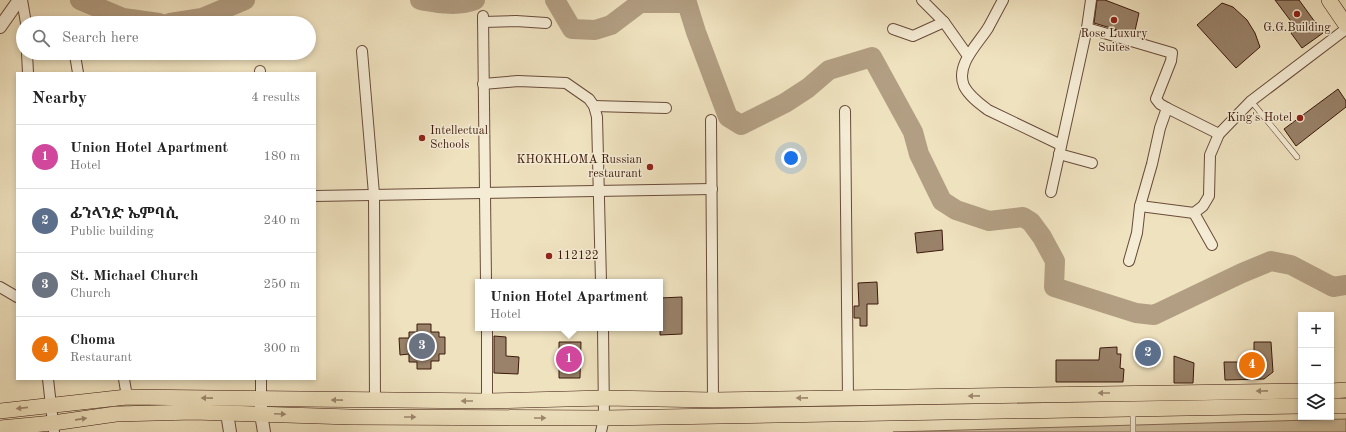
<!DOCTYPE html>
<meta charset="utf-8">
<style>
body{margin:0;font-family:"Old Standard TT","Noto Serif Ethiopic",serif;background:#f6f6f6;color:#222}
.controls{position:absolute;right:12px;bottom:12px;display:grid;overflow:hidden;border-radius:0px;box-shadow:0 2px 6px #0003}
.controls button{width:36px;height:36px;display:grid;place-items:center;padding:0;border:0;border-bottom:1px solid #e0e0e0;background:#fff;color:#222;font:20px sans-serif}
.you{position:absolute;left:791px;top:158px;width:14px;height:14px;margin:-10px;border:3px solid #fff;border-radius:50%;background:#1a73e8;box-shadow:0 0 0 6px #1a73e833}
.badge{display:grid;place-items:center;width:26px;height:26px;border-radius:50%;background:#8f2418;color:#fff;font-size:13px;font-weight:700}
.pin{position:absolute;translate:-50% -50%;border:2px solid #fff;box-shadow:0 1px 4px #0006}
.popup{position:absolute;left:475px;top:279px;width:188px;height:52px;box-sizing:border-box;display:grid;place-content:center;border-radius:0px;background:#fff;filter:drop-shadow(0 1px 3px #0005);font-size:13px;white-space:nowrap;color:#767676}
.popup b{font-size:15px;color:#222}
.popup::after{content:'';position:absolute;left:50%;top:100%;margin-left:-8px;border:8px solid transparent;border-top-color:#fff}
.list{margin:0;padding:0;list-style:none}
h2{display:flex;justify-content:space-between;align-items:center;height:52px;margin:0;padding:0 16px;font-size:17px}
h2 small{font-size:13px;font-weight:400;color:#767676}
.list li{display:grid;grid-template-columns:26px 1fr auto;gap:12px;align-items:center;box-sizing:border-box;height:64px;padding:0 16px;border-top:1px solid #e0e0e0}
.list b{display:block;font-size:15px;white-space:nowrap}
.list p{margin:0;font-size:13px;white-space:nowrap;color:#767676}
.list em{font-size:13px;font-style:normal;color:#767676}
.icon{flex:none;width:22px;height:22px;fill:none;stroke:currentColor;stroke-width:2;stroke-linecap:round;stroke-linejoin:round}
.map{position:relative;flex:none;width:1346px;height:432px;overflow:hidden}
.search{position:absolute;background:#fff;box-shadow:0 2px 6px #0003;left:16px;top:16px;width:300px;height:44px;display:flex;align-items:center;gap:10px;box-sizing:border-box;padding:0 14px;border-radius:22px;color:#767676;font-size:15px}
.panel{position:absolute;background:#fff;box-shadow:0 2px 6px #0003;left:16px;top:72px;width:300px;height:308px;border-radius:0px}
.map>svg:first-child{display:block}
.green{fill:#d0c0a1;stroke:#866c56}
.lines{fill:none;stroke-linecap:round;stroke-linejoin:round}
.river{stroke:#b29e82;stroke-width:20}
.building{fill:#998269;stroke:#3b190c}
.service-casing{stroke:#684b39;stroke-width:6}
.minor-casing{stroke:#684b39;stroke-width:12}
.tertiary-casing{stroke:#684b39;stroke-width:14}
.primary-casing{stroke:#3b190c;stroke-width:16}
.service{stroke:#f5ecd5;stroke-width:5}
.minor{stroke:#f5ecd5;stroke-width:10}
.tertiary{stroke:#f5ecd5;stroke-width:12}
.primary{stroke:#efe2bf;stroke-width:15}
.oneway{fill:#9e886e}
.poi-dot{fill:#8f2418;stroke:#f5ecd5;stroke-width:1.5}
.labels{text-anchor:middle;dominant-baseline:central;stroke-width:3;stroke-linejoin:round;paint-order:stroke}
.poi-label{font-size:12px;fill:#3b190c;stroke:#f5ecd5}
</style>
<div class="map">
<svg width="1346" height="432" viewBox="0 0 1346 432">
<rect width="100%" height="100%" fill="#efe2bf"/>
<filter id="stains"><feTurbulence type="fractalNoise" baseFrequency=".005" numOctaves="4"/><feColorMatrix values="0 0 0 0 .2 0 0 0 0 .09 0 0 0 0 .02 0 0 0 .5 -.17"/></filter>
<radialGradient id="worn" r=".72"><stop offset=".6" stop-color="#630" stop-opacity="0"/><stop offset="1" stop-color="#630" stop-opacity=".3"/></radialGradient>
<polygon class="green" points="1346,419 1346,432 893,432"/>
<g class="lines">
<g class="river">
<polyline points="80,0 123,18 159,23"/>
<path d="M420 0C438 3 458 7 475 0"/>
<polyline points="555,0 572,29 595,30 611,25 640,3 687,3 696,32 728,117 741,125 785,103 808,88 829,70 872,57 913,132 919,154 942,201 956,210 989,221 1023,217 1031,222 1042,237 1055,261 1054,287 1136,313 1154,315 1242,273 1271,261 1291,265 1333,287 1346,285"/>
<polyline points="170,23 202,18 245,0"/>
</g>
</g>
<g class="building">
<polygon points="1097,0 1105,0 1139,13 1134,35 1094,23"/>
<polygon points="1275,0 1299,0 1323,33 1302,48 1291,33 1296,28"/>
<polygon points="1222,3 1233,7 1247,20 1255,33 1260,47 1236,68 1197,25"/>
<polygon points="1338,89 1346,101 1346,107 1296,146 1284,129"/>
<polygon points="942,230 943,250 917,253 915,233"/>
<polygon points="877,282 878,304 867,304 867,326 860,326 860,318 854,318 854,306 859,306 858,283"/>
<polygon points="682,297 682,334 660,335 660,298"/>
<polygon points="417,324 431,324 431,332 439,332 439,337 445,337 445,354 439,354 439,361 431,361 431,369 417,369 417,362 409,362 409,354 400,355 399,338 409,338 409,332 417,332"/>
<polygon points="494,336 506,337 506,356 519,357 518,374 494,373"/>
<polygon points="559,342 581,342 580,378 559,378"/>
<polygon points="1254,342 1271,342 1273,372 1264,379 1225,380 1224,362 1254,362"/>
<polygon points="1117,347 1117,354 1121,354 1120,368 1124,369 1123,382 1056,382 1056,360 1099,360 1100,348"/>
<polygon points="1174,356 1194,363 1193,383 1174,383"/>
</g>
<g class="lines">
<defs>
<g id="service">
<polyline points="1251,101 1297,157"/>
<polyline points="1133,432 1133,410"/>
</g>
<g id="minor">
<polyline points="22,0 26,23"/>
<polyline points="922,0 944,22"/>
<path d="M1003 0C998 9 993 19 988 28 978 44 955 65 964 86 969 96 980 104 988 110L1061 145"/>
<polyline points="483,16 486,282"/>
<polyline points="483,22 516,21 546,23"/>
<polyline points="1087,28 1172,53 1171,61 1156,99 1160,104 1167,108 1160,128 1152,164 1140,206 1137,233 1129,261"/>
<polyline points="893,29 913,36 944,22 968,56"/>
<polyline points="362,51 374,194 375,401"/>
<polyline points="27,53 28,73"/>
<polyline points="75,55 78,73"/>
<polyline points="260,73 260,71"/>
<polyline points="483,84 518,81 566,83 589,99 594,106 597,117 601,282"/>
<polyline points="594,106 666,108"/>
<polyline points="1167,108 1219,134"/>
<polyline points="845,111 848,398"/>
<polyline points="711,120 713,400"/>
<polyline points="1059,154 1092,163"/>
<polyline points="1051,192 1087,28 1091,0"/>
<polyline points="315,196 712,189"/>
<polyline points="1140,206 1194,213"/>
<polyline points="1212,245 1194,213 1203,206 1209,196 1210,155 1219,134 1251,101 1346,29"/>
<polyline points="0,287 17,297"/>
<polyline points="487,328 487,401"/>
<polyline points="48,379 54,432"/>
<polyline points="124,379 127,397"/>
<polyline points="261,379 261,398"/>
<polyline points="601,432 604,418 603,328"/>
</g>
<g id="tertiary">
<polyline points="0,27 19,0"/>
<polyline points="261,398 261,414 264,432"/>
<polyline points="227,413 230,432"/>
</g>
<g id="primary">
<polyline points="1329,0 1346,25"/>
<polyline points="1331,391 1346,390"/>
<polyline points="1331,406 1346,406"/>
<polyline points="0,411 127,397 487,401 604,398 713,400 1301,391"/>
<polyline points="0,428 53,423 116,414 194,412 351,417 604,418 1301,406"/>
</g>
</defs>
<use href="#service" class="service-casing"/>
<use href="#minor" class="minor-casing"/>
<use href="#tertiary" class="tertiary-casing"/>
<use href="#primary" class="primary-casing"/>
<use href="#service" class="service"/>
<use href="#minor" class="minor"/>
<use href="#tertiary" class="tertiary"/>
<use href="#primary" class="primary"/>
</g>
<defs><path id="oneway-solid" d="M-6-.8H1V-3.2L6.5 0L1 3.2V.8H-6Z"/></defs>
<g class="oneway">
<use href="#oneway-solid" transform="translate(1262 391) rotate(179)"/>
<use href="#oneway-solid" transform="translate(1104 393) rotate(180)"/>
<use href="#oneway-solid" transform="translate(974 396) rotate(179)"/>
<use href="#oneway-solid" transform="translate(207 398) rotate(-179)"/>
<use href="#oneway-solid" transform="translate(802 398) rotate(179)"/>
<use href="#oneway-solid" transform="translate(337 400) rotate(-179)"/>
<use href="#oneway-solid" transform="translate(467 401) rotate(180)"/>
<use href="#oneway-solid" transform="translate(22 408) rotate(174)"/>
<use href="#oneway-solid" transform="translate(280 414) rotate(2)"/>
<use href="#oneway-solid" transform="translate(410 417)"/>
<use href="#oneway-solid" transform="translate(540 418)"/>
<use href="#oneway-solid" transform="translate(81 419) rotate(-8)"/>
</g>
<g class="poi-dot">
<circle cx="1297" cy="14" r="4"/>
<circle cx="1114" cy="20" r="4"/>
<circle cx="1300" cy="118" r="4"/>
<circle cx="422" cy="138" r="4"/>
<circle cx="650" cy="167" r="4"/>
<circle cx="549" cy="256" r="4"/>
</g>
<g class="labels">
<g class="poi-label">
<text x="1297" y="28">G.G.Building</text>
<text x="1114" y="34">Rose Luxury<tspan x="1114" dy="14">Suites</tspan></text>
<text x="1292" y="118" text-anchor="end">King's Hotel</text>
<text x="430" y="131" text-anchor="start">Intellectual<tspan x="430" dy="14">Schools</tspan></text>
<text x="642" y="160" text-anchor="end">KHOKHLOMA Russian<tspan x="642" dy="14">restaurant</tspan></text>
<text x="557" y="256" text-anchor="start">112122</text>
</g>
</g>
<rect width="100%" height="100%" filter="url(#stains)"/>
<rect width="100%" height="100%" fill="url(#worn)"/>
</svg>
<div class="controls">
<button>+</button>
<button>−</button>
<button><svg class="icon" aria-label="layers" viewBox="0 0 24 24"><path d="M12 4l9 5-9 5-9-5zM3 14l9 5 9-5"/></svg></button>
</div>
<div class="you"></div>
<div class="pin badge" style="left:569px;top:359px;background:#d1479c">1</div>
<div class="popup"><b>Union Hotel Apartment</b>Hotel</div>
<div class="pin badge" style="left:1148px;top:353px;background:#5c6f8a">2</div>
<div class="pin badge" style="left:422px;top:346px;background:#6b7280">3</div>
<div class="pin badge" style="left:1252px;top:365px;background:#e8710a">4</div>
<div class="search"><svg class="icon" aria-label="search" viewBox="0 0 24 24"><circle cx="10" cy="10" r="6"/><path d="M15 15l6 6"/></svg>Search here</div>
<section class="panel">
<h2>Nearby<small>4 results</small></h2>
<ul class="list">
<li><span class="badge" style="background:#d1479c">1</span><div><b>Union Hotel Apartment</b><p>Hotel</p></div><em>180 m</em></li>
<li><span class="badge" style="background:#5c6f8a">2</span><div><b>ፊንላንድ ኤምባሲ</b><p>Public building</p></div><em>240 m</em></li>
<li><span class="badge" style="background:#6b7280">3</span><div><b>St. Michael Church</b><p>Church</p></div><em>250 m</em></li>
<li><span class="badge" style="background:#e8710a">4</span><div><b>Choma</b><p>Restaurant</p></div><em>300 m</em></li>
</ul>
</section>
</div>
